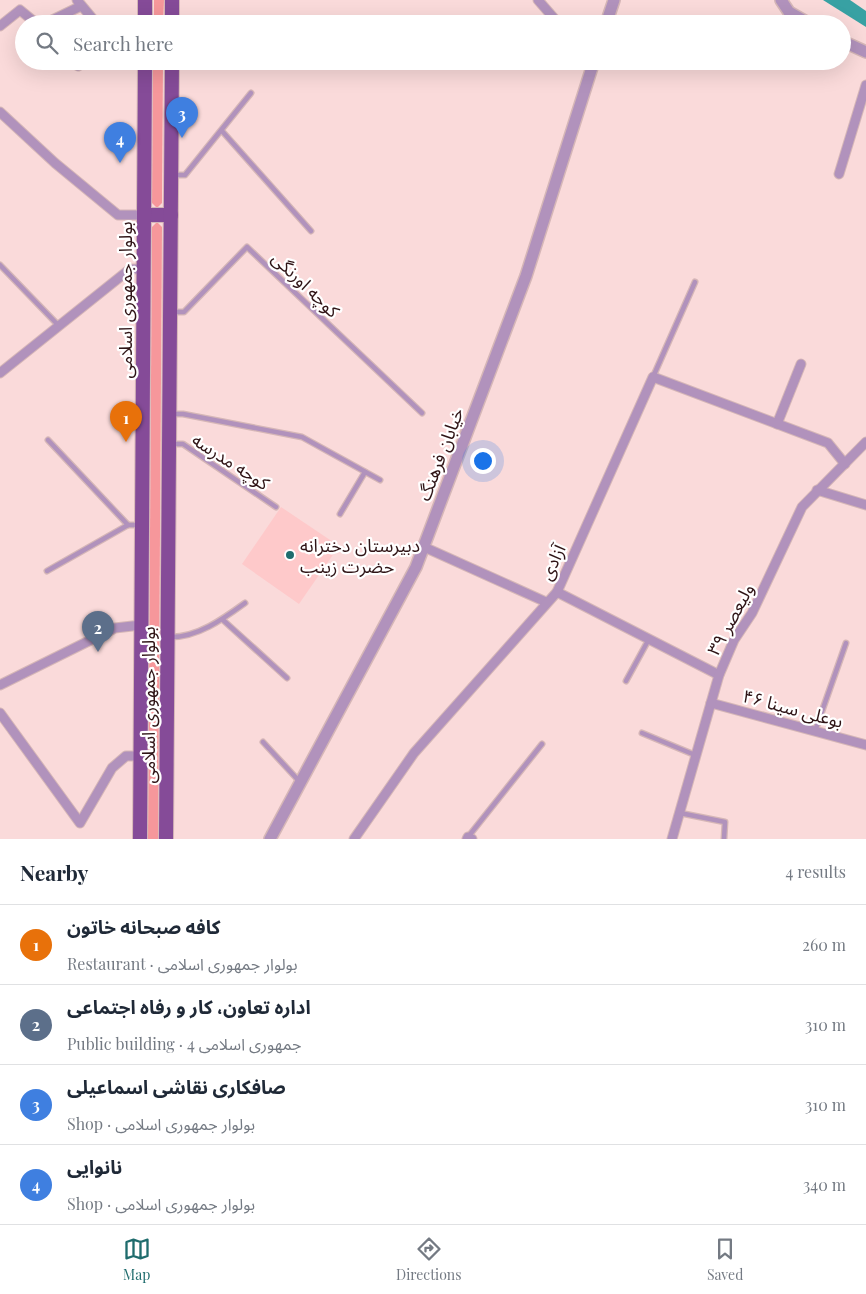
<!DOCTYPE html>
<meta charset="utf-8">
<style>
body{margin:0;font-family:"Playfair Display","Noto Sans Arabic",serif;background:#f6f6f7;color:#1f2937}
.you{position:absolute;left:482px;top:460px;width:18px;height:18px;margin:-12px;border:4px solid #fff;border-radius:50%;background:#1a73e8;box-shadow:0 0 0 8px #1a73e833}
.badge{display:grid;place-items:center;width:32px;height:32px;border-radius:50%;background:#1f6c6d;color:#fff;font-size:16px;font-weight:700}
.pin{position:absolute;translate:-50% -41px;filter:drop-shadow(0 1px 2px #0008)}
.pin::after{content:'';position:absolute;top:26px;width:18px;height:15px;background:inherit;clip-path:polygon(0 0,100% 0,50% 100%)}
.list{margin:0;padding:0;list-style:none}
h2{display:flex;justify-content:space-between;align-items:center;height:65px;margin:0;padding:0 20px;font-size:21px}
h2 small{font-size:16px;font-weight:400;color:#747a83}
.list li{display:grid;grid-template-columns:32px 1fr auto;gap:15px;align-items:center;box-sizing:border-box;height:80px;padding:0 20px;border-top:1px solid #e0e1e3}
.list b{display:block;font-size:19px;white-space:nowrap}
.list p{margin:0;font-size:16px;white-space:nowrap;color:#747a83}
.list em{font-size:16px;font-style:normal;color:#747a83}
.icon{flex:none;width:28px;height:28px;fill:none;stroke:currentColor;stroke-width:2;stroke-linecap:round;stroke-linejoin:round}
.map{position:relative;flex:none;width:866px;height:839px;overflow:hidden}
.search{position:absolute;background:#fff;box-shadow:0 5px 20px #0002;left:15px;right:15px;top:15px;height:55px;display:flex;align-items:center;gap:12px;box-sizing:border-box;padding:0 18px;border-radius:28px;color:#747a83;font-size:19px}
.sheet{height:385px;background:#fff}
nav{display:flex;justify-content:space-around;align-items:center;box-sizing:border-box;height:70px;border-top:1px solid #e0e1e3;background:#fff;font-size:14px;color:#747a83}
nav a{display:grid;justify-items:center;gap:2px}
nav .on{color:#1f6c6d}
.map>svg:first-child{display:block}
.built{fill:#fec9ca}
.green{fill:#f6979b}
.water{fill:#38a1a3}
.lines{fill:none;stroke-linecap:round;stroke-linejoin:round}
.service-casing{stroke:#d5b6b7;stroke-width:7}
.minor-casing{stroke:#d5b6b7;stroke-width:11}
.tertiary-casing{stroke:#d5b6b7;stroke-width:14}
.primary-casing{stroke:#d5b6b7;stroke-width:16}
.service{stroke:#b192bc;stroke-width:4.5}
.minor{stroke:#b192bc;stroke-width:9}
.tertiary{stroke:#b192bc;stroke-width:11}
.primary{stroke:#854b98;stroke-width:14}
.poi-dot{fill:#1f6c6d;stroke:#fff;stroke-width:2}
.labels{text-anchor:middle;dominant-baseline:central;stroke-width:4.5;stroke-linejoin:round;paint-order:stroke}
.street-label{font-size:18px;fill:#2f1416;stroke:#fff}
.poi-label{font-size:18px;fill:#2f1416;stroke:#fff;text-anchor:start}
</style>
<div class="map">
<svg width="866" height="839" viewBox="0 0 866 839">
<rect width="100%" height="100%" fill="#fadada"/>
<polygon class="built" points="281,507 339,546 299,604 242,564"/>
<g class="green">
<polygon points="154,0 164,0 163,24 154,24"/>
<polygon points="153,61 163,61 162,203 157,208 152,203"/>
<polygon points="157,222 162,227 158,839 148,839 152,227"/>
</g>
<polygon class="water" points="823,0 850,0 866,11 866,27"/>
<g class="lines">
<defs>
<g id="service">
<polyline points="222,131 311,231"/>
<polyline points="172,175 185,175 251,93"/>
<polyline points="0,265 59,326"/>
<polyline points="171,312 184,312 247,247 422,413"/>
<polyline points="653,377 695,282"/>
<polyline points="170,414 183,414 302,437 380,480"/>
<polyline points="48,440 128,525"/>
<polyline points="170,444 183,444 276,507"/>
<polyline points="340,514 365,472"/>
<polyline points="47,571 128,525 141,525"/>
<polyline points="223,620 287,678"/>
<path d="M169 637C197 638 223 619 245 603"/>
<polyline points="626,681 649,639"/>
<polyline points="815,731 846,643"/>
<polyline points="642,733 695,755"/>
<polyline points="263,742 299,781"/>
<polyline points="680,813 725,822 724,839"/>
<polyline points="468,837 542,744"/>
</g>
<g id="minor">
<polyline points="77,0 97,24"/>
<polyline points="538,0 559,24"/>
<polyline points="44,24 81,6"/>
<polyline points="0,26 20,10 37,24"/>
<polyline points="78,66 86,61"/>
<polyline points="0,112 55,163 118,215 144,215"/>
<polyline points="839,174 866,85"/>
<polyline points="0,373 130,269 144,269"/>
<polyline points="777,424 801,364"/>
<polyline points="817,490 866,505"/>
<polyline points="424,547 546,602"/>
<polyline points="557,592 719,675"/>
<polyline points="0,685 115,628 141,625"/>
<polyline points="711,703 866,745"/>
<polyline points="0,713 80,823 112,768 126,756 140,756"/>
<polyline points="354,839 414,753 557,592 653,377 828,443 845,464"/>
<polyline points="467,839 468,837 472,839"/>
<polyline points="672,839 719,675 734,640 752,613 802,507 866,442"/>
</g>
<g id="tertiary">
<polyline points="781,0 789,12 810,24"/>
<polyline points="606,24 614,0"/>
<polyline points="842,41 866,52"/>
<polyline points="270,839 416,567 526,276 594,61"/>
</g>
<g id="primary">
<polyline points="145,24 145,0"/>
<polyline points="172,24 172,0"/>
<polyline points="144,215 171,215"/>
<polyline points="140,839 145,61"/>
<polyline points="166,839 172,61"/>
</g>
</defs>
<use href="#service" class="service-casing"/>
<use href="#minor" class="minor-casing"/>
<use href="#tertiary" class="tertiary-casing"/>
<use href="#primary" class="primary-casing"/>
<use href="#service" class="service"/>
<use href="#minor" class="minor"/>
<use href="#tertiary" class="tertiary"/>
<use href="#primary" class="primary"/>
</g>
<circle class="poi-dot" cx="290" cy="555" r="5"/>
<g class="labels">
<g class="street-label">
<text transform="translate(306 284) rotate(44)">کوچه اورنگی</text>
<text transform="translate(125 300) rotate(-90)">بولوار جمهوری اسلامی</text>
<text transform="translate(440 454) rotate(-69)">خیابان فرهنگ</text>
<text transform="translate(231 461) rotate(33)">کوچه مدرسه</text>
<text transform="translate(552 562) rotate(-65)">آزادی</text>
<text transform="translate(730 619) rotate(-62)">ولیعصر ۳۹</text>
<text transform="translate(148 705) rotate(-90)">بولوار جمهوری اسلامی</text>
<text transform="translate(793 708) rotate(15)">بوعلی سینا ۴۶</text>
</g>
<g class="poi-label">
<text x="300" y="545">دبیرستان دخترانه<tspan x="300" dy="21">حضرت زینب</tspan></text>
</g>
</g>
</svg>
<div class="you"></div>
<div class="pin badge" style="left:126px;top:442px;background:#e8710a">1</div>
<div class="pin badge" style="left:98px;top:652px;background:#5c6f8a">2</div>
<div class="pin badge" style="left:182px;top:138px;background:#3f7fe0">3</div>
<div class="pin badge" style="left:120px;top:163px;background:#3f7fe0">4</div>
<div class="search"><svg class="icon" aria-label="search" viewBox="0 0 24 24"><circle cx="10" cy="10" r="6"/><path d="M15 15l6 6"/></svg>Search here</div>
</div>
<section class="sheet">
<h2>Nearby<small>4 results</small></h2>
<ul class="list">
<li><span class="badge" style="background:#e8710a">1</span><div><b>کافه صبحانه خاتون</b><p>Restaurant · بولوار جمهوری اسلامی</p></div><em>260 m</em></li>
<li><span class="badge" style="background:#5c6f8a">2</span><div><b>اداره تعاون، کار و رفاه اجتماعی</b><p>Public building · جمهوری اسلامی 4</p></div><em>310 m</em></li>
<li><span class="badge" style="background:#3f7fe0">3</span><div><b>صافکاری نقاشی اسماعیلی</b><p>Shop · بولوار جمهوری اسلامی</p></div><em>310 m</em></li>
<li><span class="badge" style="background:#3f7fe0">4</span><div><b>نانوایی</b><p>Shop · بولوار جمهوری اسلامی</p></div><em>340 m</em></li>
</ul>
</section>
<nav>
<a class="on"><svg class="icon" aria-label="map" viewBox="0 0 24 24"><path d="M3 6l6-2 6 2 6-2v14l-6 2-6-2-6 2zM9 4v14M15 6v14"/></svg>Map</a>
<a><svg class="icon" aria-label="directions" viewBox="0 0 24 24"><path d="M12 3l9 9-9 9-9-9zM9 14v-3h6M13 9l2 2-2 2"/></svg>Directions</a>
<a><svg class="icon" aria-label="saved" viewBox="0 0 24 24"><path d="M7 4h10v16l-5-4-5 4z"/></svg>Saved</a>
</nav>
